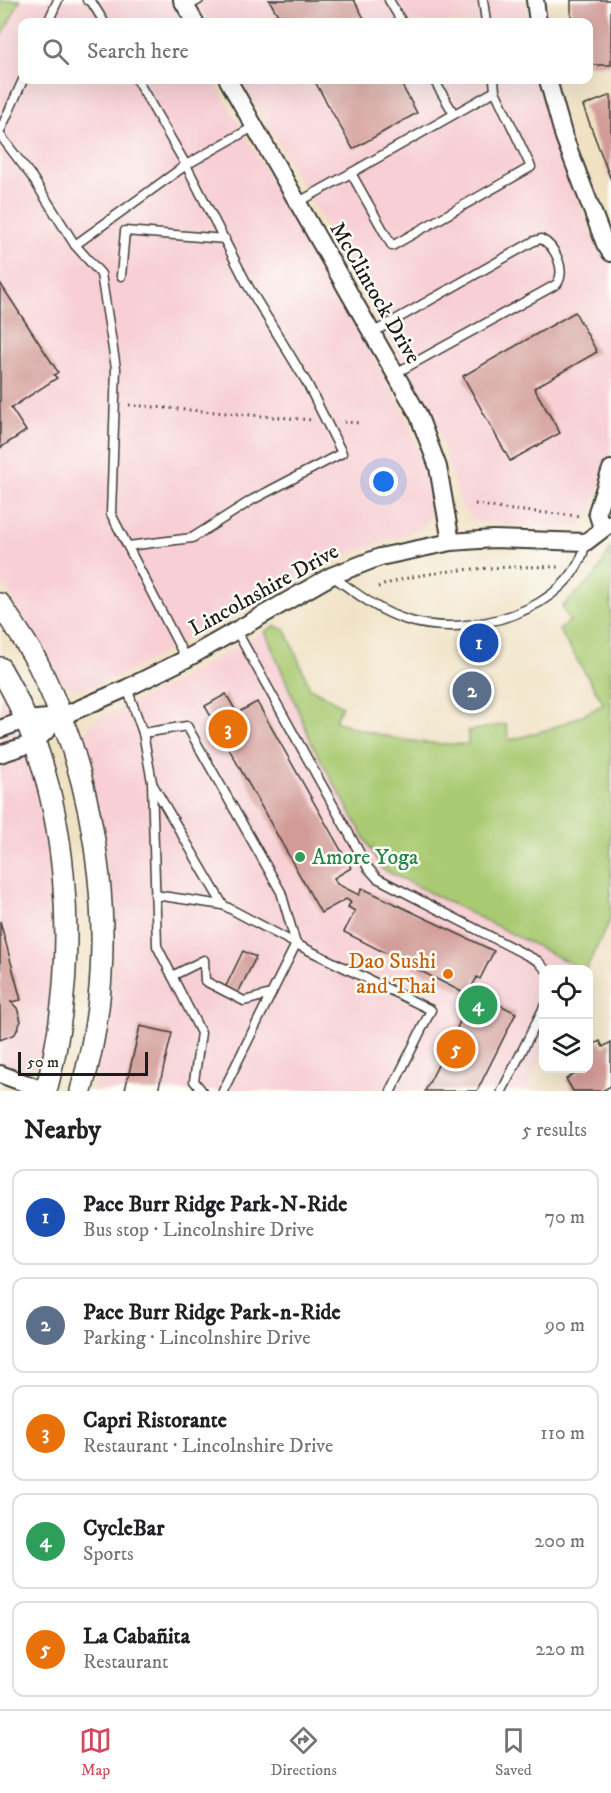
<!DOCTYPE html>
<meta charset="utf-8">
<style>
body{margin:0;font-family:"IM FELL DW Pica",serif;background:#f2f2f2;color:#202124}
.controls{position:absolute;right:18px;bottom:18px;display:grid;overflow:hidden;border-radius:12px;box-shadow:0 6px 24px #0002}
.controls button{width:54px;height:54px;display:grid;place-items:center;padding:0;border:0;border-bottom:2px solid #e0e0e0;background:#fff;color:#202124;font:30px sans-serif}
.scale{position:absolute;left:18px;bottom:15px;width:130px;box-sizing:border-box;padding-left:6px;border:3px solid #1c1c1c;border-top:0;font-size:16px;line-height:21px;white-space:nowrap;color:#1c1c1c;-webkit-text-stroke:4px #fdfcf7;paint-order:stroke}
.you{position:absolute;left:384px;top:482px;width:21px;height:21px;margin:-15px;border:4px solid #fff;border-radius:50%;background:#1a73e8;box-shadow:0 0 0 9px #1a73e833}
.badge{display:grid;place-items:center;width:39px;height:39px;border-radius:50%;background:#d1495b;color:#fff;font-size:20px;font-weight:700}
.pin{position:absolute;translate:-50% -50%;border:3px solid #fff;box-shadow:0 2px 6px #0006}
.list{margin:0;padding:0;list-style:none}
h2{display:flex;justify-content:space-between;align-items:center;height:78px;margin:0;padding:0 24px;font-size:26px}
h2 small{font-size:20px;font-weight:400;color:#757577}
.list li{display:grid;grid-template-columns:39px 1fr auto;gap:18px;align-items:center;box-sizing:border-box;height:96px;margin:0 12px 12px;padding:0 12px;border:2px solid #e0e0e0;border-radius:12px}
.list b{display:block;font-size:22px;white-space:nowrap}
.list p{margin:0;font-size:20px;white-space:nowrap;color:#757577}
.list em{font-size:20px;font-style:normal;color:#757577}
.icon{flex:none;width:33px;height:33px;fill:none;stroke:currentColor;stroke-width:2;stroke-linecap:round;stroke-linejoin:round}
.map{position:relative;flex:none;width:611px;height:1091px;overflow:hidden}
.search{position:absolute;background:#fff;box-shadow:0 6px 24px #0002;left:18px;right:18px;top:18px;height:66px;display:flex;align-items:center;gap:15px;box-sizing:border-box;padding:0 21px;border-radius:12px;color:#757577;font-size:22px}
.sheet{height:618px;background:#fff}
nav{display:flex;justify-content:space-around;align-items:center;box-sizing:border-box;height:84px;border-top:2px solid #e0e0e0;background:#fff;font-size:16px;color:#757577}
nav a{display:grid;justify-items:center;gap:3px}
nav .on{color:#d1495b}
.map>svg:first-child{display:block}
.built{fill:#f7cfd4}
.green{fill:#a9ca72;stroke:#627347;stroke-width:1.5}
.building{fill:#d29b97}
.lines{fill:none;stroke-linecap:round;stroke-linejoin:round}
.service-casing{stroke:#3c3a35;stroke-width:11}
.minor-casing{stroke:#3c3a35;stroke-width:20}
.tertiary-casing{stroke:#3c3a35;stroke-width:24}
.path{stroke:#3c3a35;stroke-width:3;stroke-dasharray:1.5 4.5;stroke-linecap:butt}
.service{stroke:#fff;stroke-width:8}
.minor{stroke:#fff;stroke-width:16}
.tertiary{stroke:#fff;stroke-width:21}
.leisure-dot{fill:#2e9e5b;stroke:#fdfcf7;stroke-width:2}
.food-dot{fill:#e8710a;stroke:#fdfcf7;stroke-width:2}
.labels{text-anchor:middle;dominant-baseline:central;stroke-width:5;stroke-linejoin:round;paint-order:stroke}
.street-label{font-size:22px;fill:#1c1c1c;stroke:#fdfcf7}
.leisure-label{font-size:22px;fill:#27864d;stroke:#fdfcf7;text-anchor:start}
.food-label{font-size:22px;fill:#c56008;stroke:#fdfcf7;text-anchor:end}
</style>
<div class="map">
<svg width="611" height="1091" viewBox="0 0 611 1091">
<rect width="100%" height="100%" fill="#fdfcf7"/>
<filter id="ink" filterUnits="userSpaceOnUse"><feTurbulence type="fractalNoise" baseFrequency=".0167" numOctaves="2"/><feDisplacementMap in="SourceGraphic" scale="12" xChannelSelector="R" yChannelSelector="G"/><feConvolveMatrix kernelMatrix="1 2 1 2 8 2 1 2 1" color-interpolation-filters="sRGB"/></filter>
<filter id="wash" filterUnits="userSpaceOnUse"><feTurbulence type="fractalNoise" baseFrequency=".008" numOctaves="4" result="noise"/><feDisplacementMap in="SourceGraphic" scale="24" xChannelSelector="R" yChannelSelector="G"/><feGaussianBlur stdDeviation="1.35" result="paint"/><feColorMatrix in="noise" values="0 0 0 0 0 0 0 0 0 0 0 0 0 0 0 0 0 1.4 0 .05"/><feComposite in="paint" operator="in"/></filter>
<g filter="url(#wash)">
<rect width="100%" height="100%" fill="#f0e1c3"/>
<g class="built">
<polygon points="20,0 168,0 181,22 22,22 22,80 214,80 403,410 426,468 433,505 427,523 419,530 335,559 296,577 140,666 92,687 78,690 67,686 54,675 34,636 0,580 0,40"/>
<polygon points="196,0 525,0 528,22 209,22"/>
<polygon points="242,80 538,80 552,132 582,212 602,257 611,266 611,454 589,515 582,524 574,528 477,523 462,509 439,430 426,403"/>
<polygon points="265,631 313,746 382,869 582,969 544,969 543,1053 525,1091 92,1091 106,1030 112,973 112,915 108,872 84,752 83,740 86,729 94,720 158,691"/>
<polygon points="0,689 27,754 38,789 54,882 58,950 45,1056 40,1064 21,1072 0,1066"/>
</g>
<g class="green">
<polygon points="0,0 20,0 0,40"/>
<path d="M611 548V918L586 969H582L382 869 313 746 265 631 275 626 286 630 310 688 342 706 335 721C378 737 422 746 468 744V731L506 724 509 740C543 733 574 721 604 704L559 630 570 621 562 607 595 576Z"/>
</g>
<g id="blocks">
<g class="building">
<polygon points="269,0 354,0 366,22 282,22"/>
<polygon points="571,0 611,0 611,65 588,65 588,22 571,22"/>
<polygon points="314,80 399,80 417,113 353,149"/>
<polygon points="611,95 611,180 583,106"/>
<polygon points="0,283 58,372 54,375 57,378 11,408 26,431 0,448"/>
<polygon points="575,312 597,352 534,388 560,433 510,461 463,376"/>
<polygon points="490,640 492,653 464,656 463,643"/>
<polygon points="226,694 237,713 257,702 351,868 334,878 337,884 359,895 362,888 494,951 480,979 477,977 470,990 516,1013 477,1091 425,1091 470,1002 463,999 466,994 344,932 355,911 348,907 351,902 346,899 321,913 205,706"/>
<polygon points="0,921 21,1000 11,1002 17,1008 21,1021 15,1034 0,1040"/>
<polygon points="243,951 256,957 237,995 225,988"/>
<polygon points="140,1026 172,1033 158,1091 125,1090"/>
<polygon points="600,1041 603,1047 611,1042 611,1086 602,1091 573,1091 566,1079 579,1072 577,1068 588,1068 588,1047"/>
</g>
</g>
</g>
<g filter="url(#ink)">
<use href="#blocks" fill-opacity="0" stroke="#3c3a35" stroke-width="1.5"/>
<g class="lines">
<defs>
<g id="service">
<polyline points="87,0 91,1 104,22"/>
<polyline points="389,0 402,22"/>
<polyline points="483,0 486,22"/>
<polyline points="186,7 199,0"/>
<polyline points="48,22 58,0"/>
<polyline points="137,80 186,165 255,126"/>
<polyline points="434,80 454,114"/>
<polyline points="0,131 23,80"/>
<polyline points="0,135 32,177 75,245 101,274 116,368 111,514 186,659"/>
<polyline points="351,173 495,91"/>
<polyline points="297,203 351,173 392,246 531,167 495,91 494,80"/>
<polyline points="75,245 186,165 248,286 307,383 342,453 252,500 192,538 128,546"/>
<polyline points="121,276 125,231 225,239"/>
<path d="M374 332 534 241 541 239C556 246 566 271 557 284L396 373"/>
<path d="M332 576C356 593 378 611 407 620 468 639 572 612 586 542"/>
<polyline points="236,630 368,868 377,878 538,961 545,969"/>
<polyline points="127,688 143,733 152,782 157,946 201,1033 194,1081 202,1091"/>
<polyline points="143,733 187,726 281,892 296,944 431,1010 391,1091"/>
<polyline points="153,785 223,905 296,944 223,1091"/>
<polyline points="155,895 223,905"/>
<polyline points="172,976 204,960 205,981 244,1001 271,994"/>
<polyline points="502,1091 544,1007"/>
</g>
<g id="minor">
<polyline points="182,0 195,22"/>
<polyline points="535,0 538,22"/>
<polyline points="228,80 418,414 438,467 451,542"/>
<polyline points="548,80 564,137 605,244 611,253"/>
<polyline points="602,528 597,512 611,469"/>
<polyline points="0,729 25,720 60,717 127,688 186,659 331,576 380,557 451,542 493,539 586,542 611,523"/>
<polyline points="0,754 34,743 60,717"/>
<polyline points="0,1074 46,1091"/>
</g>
<g id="tertiary">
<path d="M0 604C13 624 28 644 39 666 102 793 121 954 81 1091"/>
<path d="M0 668C72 789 81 958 46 1091"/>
</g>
</defs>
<use href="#service" class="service-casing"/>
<use href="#minor" class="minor-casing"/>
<use href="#tertiary" class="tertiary-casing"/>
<g class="path">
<polyline points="129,405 312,420"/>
<polyline points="344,422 360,423"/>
<polyline points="475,504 503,509 581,516"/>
<path d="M378 587C426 568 506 566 559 567"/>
</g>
<use href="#service" class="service"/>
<use href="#minor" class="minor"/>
<use href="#tertiary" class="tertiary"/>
</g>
</g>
<circle class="leisure-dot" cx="300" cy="857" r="6"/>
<circle class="food-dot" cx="448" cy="974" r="6"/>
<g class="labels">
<g class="street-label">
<text transform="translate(375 293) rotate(60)">McClintock Drive</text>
<text transform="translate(264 590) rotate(-29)">Lincolnshire Drive</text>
</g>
<g class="leisure-label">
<text x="312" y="857">Amore Yoga</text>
</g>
<g class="food-label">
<text x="436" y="961">Dao Sushi<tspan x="436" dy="25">and Thai</tspan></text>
</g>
</g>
</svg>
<div class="controls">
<button><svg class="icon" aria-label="locate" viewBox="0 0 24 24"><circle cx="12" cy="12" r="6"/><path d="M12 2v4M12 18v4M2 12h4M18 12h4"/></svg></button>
<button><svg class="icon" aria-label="layers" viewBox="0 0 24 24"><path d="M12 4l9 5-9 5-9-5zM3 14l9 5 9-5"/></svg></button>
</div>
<div class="scale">50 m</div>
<div class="you"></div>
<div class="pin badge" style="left:479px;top:643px;background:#1a4fb4">1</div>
<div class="pin badge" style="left:472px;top:691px;background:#5c6f8a">2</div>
<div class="pin badge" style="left:228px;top:729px;background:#e8710a">3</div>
<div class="pin badge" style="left:478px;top:1005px;background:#2e9e5b">4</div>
<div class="pin badge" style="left:456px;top:1049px;background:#e8710a">5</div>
<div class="search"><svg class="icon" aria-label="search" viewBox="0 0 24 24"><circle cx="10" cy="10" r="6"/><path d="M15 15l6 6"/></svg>Search here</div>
</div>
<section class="sheet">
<h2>Nearby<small>5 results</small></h2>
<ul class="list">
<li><span class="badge" style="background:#1a4fb4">1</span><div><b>Pace Burr Ridge Park-N-Ride</b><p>Bus stop · Lincolnshire Drive</p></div><em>70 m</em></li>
<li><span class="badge" style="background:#5c6f8a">2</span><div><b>Pace Burr Ridge Park-n-Ride</b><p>Parking · Lincolnshire Drive</p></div><em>90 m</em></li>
<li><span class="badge" style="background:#e8710a">3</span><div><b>Capri Ristorante</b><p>Restaurant · Lincolnshire Drive</p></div><em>110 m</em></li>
<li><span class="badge" style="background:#2e9e5b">4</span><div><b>CycleBar</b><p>Sports</p></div><em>200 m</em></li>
<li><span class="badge" style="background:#e8710a">5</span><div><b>La Cabañita</b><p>Restaurant</p></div><em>220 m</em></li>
</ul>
</section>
<nav>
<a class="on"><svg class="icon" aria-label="map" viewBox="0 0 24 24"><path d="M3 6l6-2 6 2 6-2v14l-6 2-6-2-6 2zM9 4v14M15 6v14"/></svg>Map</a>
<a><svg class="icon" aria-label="directions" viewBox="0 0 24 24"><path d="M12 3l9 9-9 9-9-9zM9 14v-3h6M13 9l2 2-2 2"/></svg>Directions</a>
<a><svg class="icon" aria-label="saved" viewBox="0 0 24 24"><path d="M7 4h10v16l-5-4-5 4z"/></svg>Saved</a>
</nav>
